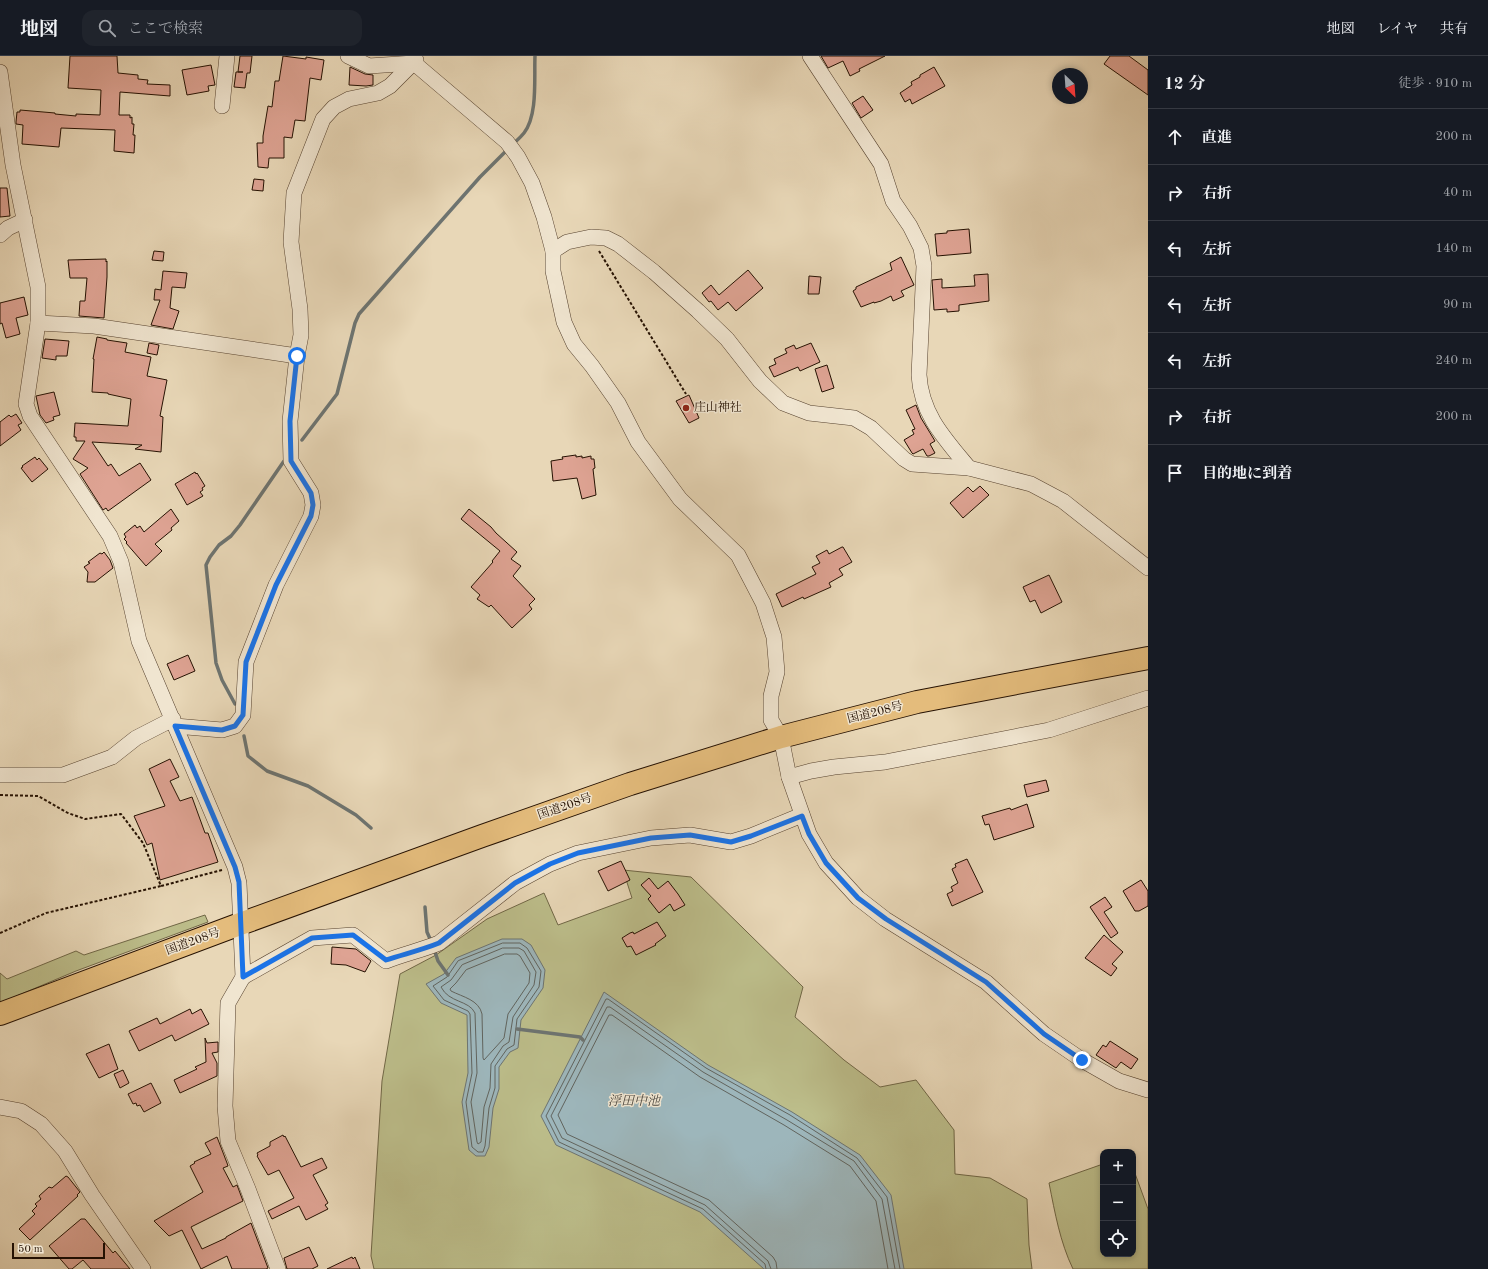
<!DOCTYPE html>
<html lang="ja">
<meta charset="utf-8">
<style>
body{margin:0;font-family:"Old Standard TT","Noto Serif JP",serif;background:#20242c;color:#f1f3f6}
.controls{position:absolute;right:12px;bottom:12px;display:grid;overflow:hidden;border-radius:8px;box-shadow:0 2px 6px #0003}
.controls button{width:36px;height:36px;display:grid;place-items:center;padding:0;border:0;border-bottom:1px solid #363941;background:#171b24;color:#f1f3f6;font:20px sans-serif}
.compass{position:absolute;left:1052px;top:12px;width:36px;height:36px;border-radius:50%;background:#171b24;box-shadow:0 2px 6px #0003;rotate:155deg}
.scale{position:absolute;left:12px;bottom:10px;width:93px;box-sizing:border-box;padding-left:4px;border:2px solid #251102;border-top:0;font-size:11px;line-height:14px;white-space:nowrap;color:#251102;-webkit-text-stroke:3px #f0e5d0;paint-order:stroke}
.stop{position:absolute;width:12px;height:12px;margin:-9px;border:3px solid #1a73e8;border-radius:50%;background:#fff}
.stop.end{background:#1a73e8;border-color:#fff;box-shadow:0 1px 4px #0008}
.list{margin:0;padding:0;list-style:none}
h2{display:flex;justify-content:space-between;align-items:center;height:52px;margin:0;padding:0 16px;font-size:17px}
h2 small{font-size:13px;font-weight:400;color:#9ea1a6}
.list li{display:grid;grid-template-columns:26px 1fr auto;gap:12px;align-items:center;box-sizing:border-box;height:56px;padding:0 16px;border-top:1px solid #363941}
.list b{display:block;font-size:15px;white-space:nowrap}
.list em{font-size:13px;font-style:normal;color:#9ea1a6}
.icon{flex:none;width:22px;height:22px;fill:none;stroke:currentColor;stroke-width:2;stroke-linecap:round;stroke-linejoin:round}
.map{position:relative;flex:none;width:1148px;height:1213px;overflow:hidden}
header{display:flex;align-items:center;gap:24px;box-sizing:border-box;height:56px;padding:0 20px;background:#171b24;border-bottom:1px solid #363941}
header strong{font-size:19px}
nav{display:flex;gap:22px;margin-inline-start:auto;font-size:14px}
.search{width:280px;height:36px;background:#20242c;display:flex;align-items:center;gap:10px;box-sizing:border-box;padding:0 14px;border-radius:12px;color:#9ea1a6;font-size:15px}
main{display:flex}
aside{flex:1;background:#171b24}
.map>svg:first-child{display:block}
.green{fill:#bcbd8a;stroke:#706746}
.water{fill:#9db6bb;stroke:#6d7471}
.lines{fill:none;stroke-linecap:round;stroke-linejoin:round}
.shore{stroke:#61645e;stroke-width:1}
.stream{stroke:#6d7471;stroke-width:3.5}
.building{fill:#dea393;stroke:#251102}
.minor-casing{stroke:#56422f;stroke-width:16}
.trunk-casing{stroke:#251102;stroke-width:24}
.path{stroke:#251102;stroke-width:2;stroke-dasharray:3 2;stroke-linecap:butt}
.minor{stroke:#f0e5d0;stroke-width:15}
.trunk{stroke:#e4bc7c;stroke-width:22}
.route{stroke:#1a73e8;stroke-width:5}
.poi-dot{fill:#8f2418;stroke:#f0e5d0;stroke-width:1.5}
.labels{text-anchor:middle;dominant-baseline:central;stroke-width:3;stroke-linejoin:round;paint-order:stroke}
.poi-label{font-size:12px;fill:#251102;stroke:#f0e5d0;text-anchor:start}
.street-label{font-size:12px;fill:#251102;stroke:#f0e5d0}
.water-label{font-size:13px;font-style:italic;fill:#4f4b43;stroke:#f0e5d0}
</style>
<header>
<strong>地図</strong>
<div class="search"><svg class="icon" aria-label="search" viewBox="0 0 24 24"><circle cx="10" cy="10" r="6"/><path d="M15 15l6 6"/></svg>ここで検索</div>
<nav><a>地図</a><a>レイヤ</a><a>共有</a></nav>
</header>
<main>
<div class="map">
<svg width="1148" height="1213" viewBox="0 0 1148 1213">
<rect width="100%" height="100%" fill="#e8d7b7"/>
<filter id="stains"><feTurbulence type="fractalNoise" baseFrequency=".005" numOctaves="4"/><feColorMatrix values="0 0 0 0 .2 0 0 0 0 .09 0 0 0 0 .02 0 0 0 .5 -.17"/></filter>
<radialGradient id="worn" r=".72"><stop offset=".6" stop-color="#630" stop-opacity="0"/><stop offset="1" stop-color="#630" stop-opacity=".3"/></radialGradient>
<g class="green">
<polygon points="623,814 691,821 803,931 795,961 844,1004 880,1031 916,1024 954,1074 955,1118 990,1122 1027,1143 1029,1189 1032,1213 374,1213 371,1200 382,1025 400,918 436,899 487,863 544,837 558,869 632,842"/>
<polygon points="205,859 208,866 76,915 0,947 0,917 7,923 76,895 84,899"/>
<path d="M1103 1108V1198H1133V1112L1148 1153V1213H1073C1060 1186 1055 1157 1049 1127Z"/>
</g>
<g class="water">
<polygon points="502,883 522,883 531,889 545,914 543,932 521,964 518,992 510,996 499,1011 499,1033 493,1052 489,1091 485,1100 476,1100 469,1094 462,1046 468,1017 467,959 441,947 426,928 444,918 456,902"/>
<polygon points="604,936 708,1009 792,1056 860,1099 891,1139 904,1213 764,1213 700,1156 556,1089 541,1060"/>
</g>
<g class="lines">
<g class="shore">
<polygon points="503,887 520,887 527,892 541,915 539,931 517,963 514,989 507,993 495,1010 495,1032 489,1052 485,1090 483,1096 478,1096 472,1091 466,1046 472,1017 470,958 468,955 444,944 433,930 447,921 458,905"/>
<path d="M503 892H519L524 895 536 916 534 929 513 961 509 986 503 990 491 1008 490 1032 484 1051 481 1086 478 1088 477 1086 471 1046 477 1017 475 957C469 944 449 947 441 931L451 924 462 909Z"/>
<path d="M505 898H517L520 900 530 917 529 927 508 958 504 982 484 1004 483 1002 482 958C479 944 463 941 451 935L450 933 456 927 466 914Z"/>
<polyline points="766,1213 765,1208 703,1153 559,1086 546,1060 606,943 608,943 706,1012 790,1059 857,1102 887,1141 900,1213"/>
<polyline points="771,1213 768,1205 705,1149 562,1082 551,1060 607,951 610,951 703,1016 787,1064 854,1105 882,1143 895,1213"/>
<polyline points="777,1213 776,1206 773,1201 709,1144 567,1078 558,1059 609,959 612,959 700,1021 784,1069 850,1110 876,1145 888,1213"/>
</g>
<g class="stream">
<path d="M512 89C516 85 520 82 524 77 538 59 534 22 535 0"/>
<polyline points="302,384 337,338 355,267 359,258 480,121 508,93"/>
<polyline points="235,648 222,624 216,607 206,509 210,501 219,489 231,480 240,469 284,405"/>
<polyline points="244,680 248,700 267,715 308,730 356,759 371,772"/>
<polyline points="425,851 427,876 431,885"/>
<polyline points="434,893 438,905 448,919"/>
<polyline points="517,973 580,981 583,984"/>
</g>
</g>
<g class="building">
<polygon points="70,0 117,0 118,17 138,19 138,23 148,24 147,28 170,29 170,40 120,36 119,59 130,59 130,62 132,61 132,68 134,68 133,79 135,79 134,97 114,95 115,74 61,72 59,91 22,88 23,69 16,68 16,66 17,56 20,56 20,54 55,57 55,58 76,60 76,58 100,59 101,34 68,32"/>
<polygon points="240,0 252,0 250,17 247,17 245,32 234,31 236,16 243,16 238,16"/>
<polygon points="283,0 306,3 306,1 324,4 321,24 310,22 305,65 295,64 292,82 284,81 284,102 269,102 268,112 258,111 257,87 263,87 263,80 268,50 272,51 275,25 279,25"/>
<polygon points="821,0 885,0 859,13 860,15 850,20 843,5 828,12"/>
<polygon points="1110,0 1129,0 1148,14 1148,39 1104,8"/>
<polygon points="211,9 215,29 208,30 209,35 187,39 182,14"/>
<polygon points="350,11 365,18 373,19 373,29 366,30 349,29"/>
<polygon points="934,11 945,30 912,48 910,43 905,46 900,37 912,29 911,26 920,21 920,19"/>
<polygon points="863,40 873,54 861,62 852,47"/>
<polygon points="254,123 264,124 263,135 252,134"/>
<polygon points="0,132 7,132 10,160 0,161"/>
<polygon points="969,173 971,197 937,200 935,178 947,177 947,175"/>
<polygon points="154,195 164,196 163,205 152,204"/>
<polygon points="901,201 914,229 901,235 904,240 893,245 891,240 881,245 874,247 874,246 861,251 853,235 856,233 856,231 892,214 890,207"/>
<polygon points="106,203 106,206 107,205 107,221 104,262 79,260 80,245 85,245 87,222 70,222 68,204"/>
<polygon points="748,214 763,232 736,255 728,246 718,254 711,245 709,246 702,237 711,229 719,239"/>
<polygon points="163,215 187,217 185,232 172,231 170,252 179,255 173,273 151,269 160,244 154,244 155,233 161,234"/>
<polygon points="988,218 989,245 959,249 959,255 947,256 947,253 934,254 932,224 942,223 942,232 975,230 974,219"/>
<polygon points="809,220 821,221 819,238 808,238"/>
<polygon points="24,241 28,259 16,262 20,278 6,282 2,267 0,268 0,247"/>
<polygon points="97,281 107,283 107,284 127,287 125,296 151,301 147,320 167,324 160,360 163,361 161,396 135,393 142,389 92,386 108,410 111,408 119,420 140,407 151,424 108,455 106,452 103,454 80,418 88,412 73,403 85,385 76,385 76,381 74,381 75,367 128,370 131,343 108,338 108,337 92,336 94,303 93,303"/>
<polygon points="45,283 69,285 67,300 56,300 56,304 42,302"/>
<polygon points="149,287 159,289 157,299 147,297"/>
<polygon points="811,287 820,306 800,315 798,311 774,321 769,311 776,308 774,303 787,297 785,293 794,289 796,293"/>
<polygon points="827,309 834,332 822,336 815,313"/>
<polygon points="54,336 60,359 53,361 54,364 46,367 40,359 36,340"/>
<polygon points="689,339 699,362 689,367 676,345"/>
<polygon points="916,349 921,362 935,385 930,388 935,397 929,400 927,400 923,393 913,398 912,397 904,384 914,378 912,374 915,373 906,354"/>
<polygon points="16,358 22,367 18,369 21,374 0,390 0,366 9,359 11,361"/>
<polygon points="576,399 576,401 582,400 582,402 591,400 591,403 594,403 595,412 593,413 596,439 582,443 577,422 553,425 551,405 563,403 562,401"/>
<polygon points="35,401 37,404 39,402 48,413 32,426 21,412 23,411 22,410"/>
<polygon points="195,416 196,418 197,417 205,430 202,432 203,434 200,436 203,440 187,449 175,428"/>
<polygon points="980,430 989,439 963,462 950,447 968,431 973,436"/>
<polygon points="171,453 179,465 171,472 172,474 155,488 162,495 146,510 126,487 127,486 124,483 126,481 124,478 135,469 137,472 140,470 144,476"/>
<polygon points="469,453 491,471 496,477 517,496 511,503 521,510 513,520 535,543 529,549 532,553 512,572 491,549 489,551 477,543 480,539 471,531 493,506 492,505 500,495 461,463"/>
<polygon points="842,491 843,491 852,506 839,513 843,519 829,527 831,531 804,543 803,541 782,551 776,538 816,518 812,511 820,507 816,500 827,494 829,498"/>
<polygon points="104,496 110,504 113,512 95,526 87,526 88,516 84,511 90,507 88,506 100,497 102,498"/>
<polygon points="1049,519 1062,546 1041,557 1035,544 1030,546 1023,531"/>
<polygon points="188,599 195,615 174,624 167,608"/>
<polygon points="170,703 179,721 170,725 180,745 192,741 205,777 208,777 218,806 160,824 152,787 147,789 134,760 165,750 149,713"/>
<polygon points="1046,724 1049,735 1027,741 1024,729"/>
<polygon points="1027,748 1034,771 994,784 989,768 985,769 982,760 1010,752 1011,754"/>
<polygon points="967,803 983,836 952,850 947,838 953,835 951,831 958,827 952,813 956,811 955,808"/>
<polygon points="621,805 630,824 608,835 598,815"/>
<polygon points="649,822 658,833 668,825 678,838 685,849 674,855 670,848 659,857 648,843 651,840 641,829"/>
<polygon points="1141,824 1148,835 1148,850 1139,855 1135,855 1123,835"/>
<polygon points="1105,841 1112,851 1104,856 1118,877 1111,882 1090,851"/>
<polygon points="657,866 666,880 655,888 656,889 636,899 631,890 627,891 622,882 630,877 633,876 634,878"/>
<polygon points="1104,879 1123,896 1112,908 1117,912 1111,920 1085,902"/>
<polygon points="332,891 356,893 371,905 365,916 346,909 331,908"/>
<polygon points="190,953 192,958 201,953 209,968 175,985 172,979 139,995 129,975 157,962 160,968"/>
<polygon points="205,982 207,987 218,986 218,996 212,997 217,1007 217,1020 180,1037 174,1024 197,1013 195,1011 206,1006"/>
<polygon points="1110,985 1138,1003 1131,1013 1121,1006 1116,1012 1096,999 1103,989 1106,991"/>
<polygon points="109,988 118,1013 99,1022 86,998"/>
<polygon points="123,1014 129,1027 120,1032 114,1018"/>
<polygon points="151,1027 161,1047 144,1056 140,1049 137,1050 136,1047 133,1048 128,1038"/>
<polygon points="283,1079 284,1081 285,1080 301,1111 322,1102 327,1112 313,1119 328,1147 325,1149 328,1153 306,1164 299,1150 272,1163 268,1155 294,1142 279,1114 268,1119 257,1100 258,1099 257,1097 270,1090 270,1086"/>
<polygon points="217,1081 227,1107 228,1110 223,1112 233,1131 237,1129 243,1145 191,1171 202,1193 226,1182 226,1181 251,1167 268,1212 266,1213 232,1213 227,1200 201,1213 182,1174 169,1180 154,1165 203,1136 190,1110 195,1107 194,1106 211,1098 205,1087"/>
<polygon points="66,1120 68,1121 80,1136 77,1139 78,1140 30,1184 19,1173 35,1158 32,1155 37,1150 35,1148 41,1143 39,1140 49,1131 52,1132"/>
<polygon points="81,1163 85,1163 113,1197 115,1195 130,1213 91,1213 83,1204 72,1213 69,1213 49,1190"/>
<polygon points="309,1191 318,1210 312,1213 287,1213 284,1202"/>
<polygon points="352,1201 353,1203 355,1201 360,1213 327,1213"/>
</g>
<g class="lines">
<defs>
<g id="minor">
<polyline points="348,0 369,10 414,7 507,86 518,101 532,127 544,161 553,195 553,215 564,266 574,288 592,310 618,347 638,386 680,443 738,499 763,547 774,581 777,616 771,640 771,664 781,681 789,721 809,778 826,807 858,842 885,863 986,926 1044,978 1082,1004 1119,1025 1148,1034"/>
<path d="M810 0 881 108 893 145 910 170 921 192 924 210 919 319C921 358 945 383 969 412"/>
<polyline points="0,16 13,109 38,231 38,267 26,348 30,360 110,480 121,506 139,585 235,811 239,827 243,921 228,947 225,1050 228,1085 248,1133 278,1213"/>
<polyline points="222,50 227,0"/>
<polyline points="0,179 8,172 25,164"/>
<polyline points="553,195 567,186 591,181 606,182 618,188 654,216 698,255 727,283 760,325 783,347 809,357 854,362 871,372 904,403 912,408 969,412 1031,428 1063,445 1148,512"/>
<polyline points="38,267 94,270 297,300"/>
<polyline points="175,670 222,674 235,670 243,659 246,606 276,529 311,460 313,449 311,437 291,405 290,365 297,300 301,279 300,253 291,186 294,137 323,63 334,51 349,43 378,37 390,30 416,4"/>
<polyline points="0,719 63,719 112,701 136,682 173,663"/>
<polyline points="789,721 811,715 834,711 885,706 1049,674 1148,642"/>
<path d="M243 921 312 882 353 879 386 905C404 898 422 894 439 887L515 827 550 808 578 797 651 782 690 779 731 786 751 780 802 759"/>
<polyline points="0,1051 21,1055 41,1068 65,1095 92,1139 143,1213"/>
</g>
<polyline id="trunk" points="0,958 240,868 482,780 630,728 781,681 917,646 1148,602"/>
</defs>
<use href="#minor" class="minor-casing"/>
<use href="#trunk" class="trunk-casing"/>
<g class="path">
<polyline points="599,195 686,338"/>
<polyline points="0,739 38,740 68,757 85,763 121,758 143,787 161,830 222,814"/>
<polyline points="0,877 46,857 161,830"/>
</g>
<use href="#minor" class="minor"/>
<use href="#trunk" class="trunk"/>
</g>
<g class="lines">
<path class="route" d="M297 300 290 365 291 405 311 437 313 449 311 460 276 529 246 606 243 659 235 670 222 674 175 670 235 811 239 826 243 921 312 882 353 879 386 904C404 898 422 894 439 887L515 827 550 808 578 797 651 782 690 779 731 786 751 780 802 760 809 778 826 807 858 842 886 863 986 926 1044 978 1082 1004"/>
</g>
<circle class="poi-dot" cx="686" cy="352" r="4"/>
<g class="labels">
<g class="poi-label">
<text x="694" y="352">庄山神社</text>
</g>
<g class="street-label">
<text transform="translate(875 657) rotate(-14)">国道208号</text>
<text transform="translate(565 751) rotate(-19)">国道208号</text>
<text transform="translate(193 886) rotate(-20)">国道208号</text>
</g>
<g class="water-label">
<text x="634" y="1045">浮田中池</text>
</g>
</g>
<rect width="100%" height="100%" filter="url(#stains)"/>
<rect width="100%" height="100%" fill="url(#worn)"/>
</svg>
<div class="controls">
<button>+</button>
<button>−</button>
<button><svg class="icon" aria-label="locate" viewBox="0 0 24 24"><circle cx="12" cy="12" r="6"/><path d="M12 2v4M12 18v4M2 12h4M18 12h4"/></svg></button>
</div>
<svg class="compass" viewBox="-18 -18 36 36"><path d="M0-13l5 13h-10z" fill="#e53935"/><path d="M0 13l5-13h-10z" fill="#9ea1a6"/></svg>
<div class="scale">50 m</div>
<div class="stop" style="left:297px;top:300px"></div>
<div class="stop end" style="left:1082px;top:1004px"></div>
</div>
<aside>
<h2>12 分<small>徒歩 · 910 m</small></h2>
<ul class="list">
<li><svg class="icon" aria-label="ahead" viewBox="0 0 24 24"><path d="M12 20V5M6 11l6-6 6 6"/></svg><div><b>直進</b></div><em>200 m</em></li>
<li><svg class="icon" aria-label="right" viewBox="0 0 24 24"><path d="M7 20v-9h11M14 6l5 5-5 5"/></svg><div><b>右折</b></div><em>40 m</em></li>
<li><svg class="icon" aria-label="left" viewBox="0 0 24 24"><path d="M17 20v-9H6M10 6l-5 5 5 5"/></svg><div><b>左折</b></div><em>140 m</em></li>
<li><svg class="icon" aria-label="left" viewBox="0 0 24 24"><path d="M17 20v-9H6M10 6l-5 5 5 5"/></svg><div><b>左折</b></div><em>90 m</em></li>
<li><svg class="icon" aria-label="left" viewBox="0 0 24 24"><path d="M17 20v-9H6M10 6l-5 5 5 5"/></svg><div><b>左折</b></div><em>240 m</em></li>
<li><svg class="icon" aria-label="right" viewBox="0 0 24 24"><path d="M7 20v-9h11M14 6l5 5-5 5"/></svg><div><b>右折</b></div><em>200 m</em></li>
<li><svg class="icon" aria-label="arrive" viewBox="0 0 24 24"><path d="M6 21V4h12l-3 4 3 4H6"/></svg><div><b>目的地に到着</b></div></li>
</ul>
</aside>
</main>
